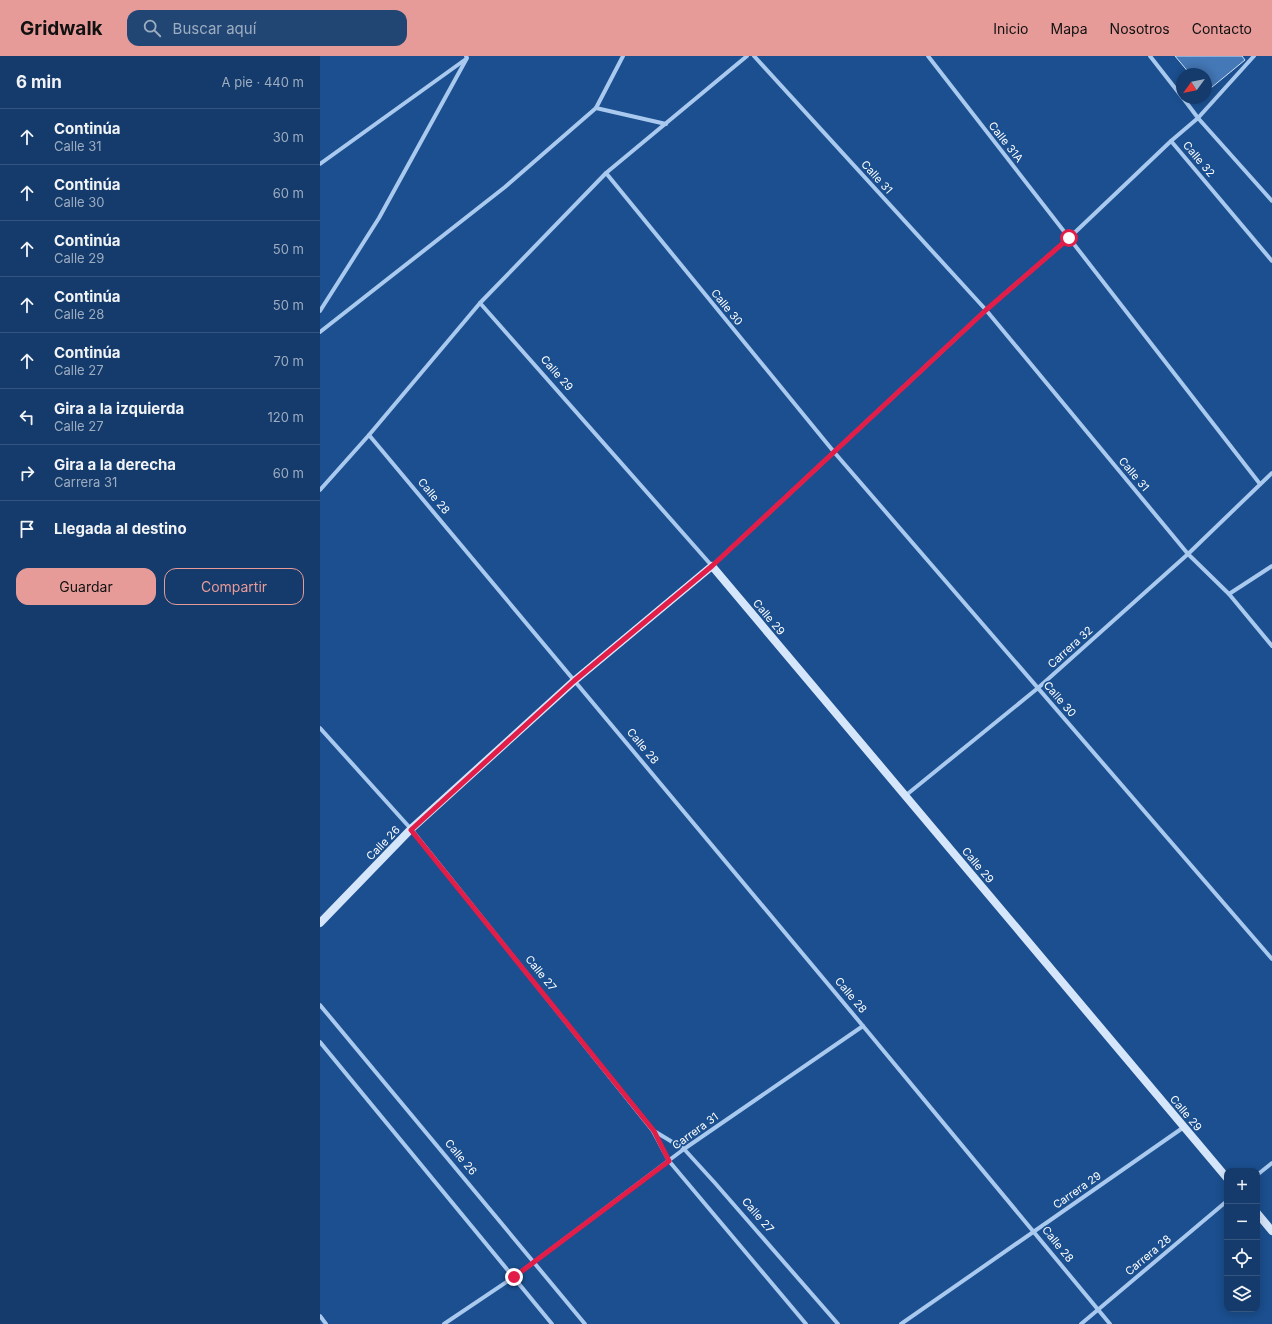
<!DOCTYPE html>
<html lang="es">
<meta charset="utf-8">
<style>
body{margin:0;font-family:Inter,sans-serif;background:#214673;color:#f1f3f6}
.controls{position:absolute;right:12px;bottom:12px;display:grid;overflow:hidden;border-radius:8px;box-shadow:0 2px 10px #0003}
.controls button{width:36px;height:36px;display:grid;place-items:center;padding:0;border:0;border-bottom:1px solid #33557e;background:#143b6b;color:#f1f3f6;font:20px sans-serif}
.compass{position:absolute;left:856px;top:12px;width:36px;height:36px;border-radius:50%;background:#143b6b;box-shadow:0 2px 10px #0003;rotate:237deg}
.stop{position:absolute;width:12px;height:12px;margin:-9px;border:3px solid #e11d48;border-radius:50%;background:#fff}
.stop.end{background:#e11d48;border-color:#fff;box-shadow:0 1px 4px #0008}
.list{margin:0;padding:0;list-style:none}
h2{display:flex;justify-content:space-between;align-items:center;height:52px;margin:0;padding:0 16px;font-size:17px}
h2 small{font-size:13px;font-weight:400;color:#9dadc1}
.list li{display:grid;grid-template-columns:26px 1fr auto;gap:12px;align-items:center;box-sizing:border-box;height:56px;padding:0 16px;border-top:1px solid #33557e}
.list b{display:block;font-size:15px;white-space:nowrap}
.list p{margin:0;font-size:13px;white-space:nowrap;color:#9dadc1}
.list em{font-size:13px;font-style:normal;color:#9dadc1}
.actions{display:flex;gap:8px;padding:12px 16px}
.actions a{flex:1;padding:9px 0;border:1px solid #e69b98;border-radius:12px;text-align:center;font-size:14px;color:#e69b98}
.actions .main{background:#e69b98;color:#111}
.icon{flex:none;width:22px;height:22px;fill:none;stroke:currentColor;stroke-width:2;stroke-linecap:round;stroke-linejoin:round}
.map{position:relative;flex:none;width:952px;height:1268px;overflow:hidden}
header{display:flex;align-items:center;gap:24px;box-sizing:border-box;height:56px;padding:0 20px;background:#e69b98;color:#111}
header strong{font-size:19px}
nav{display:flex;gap:22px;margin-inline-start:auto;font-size:14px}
.search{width:280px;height:36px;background:#214673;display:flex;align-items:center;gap:10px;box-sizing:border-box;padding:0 14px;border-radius:12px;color:#9dadc1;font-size:15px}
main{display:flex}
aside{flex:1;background:#143b6b}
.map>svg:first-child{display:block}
.building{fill:#4478b7;stroke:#cfe3fa}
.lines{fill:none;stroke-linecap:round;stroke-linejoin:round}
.street{stroke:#a9c9ee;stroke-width:4}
.secondary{stroke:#d6e6fa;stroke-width:8}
.route{stroke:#e11d48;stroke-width:5}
.labels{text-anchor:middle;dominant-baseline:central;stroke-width:3.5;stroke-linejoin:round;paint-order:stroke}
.street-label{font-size:11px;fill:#fff;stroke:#1b4f8f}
</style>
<header>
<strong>Gridwalk</strong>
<div class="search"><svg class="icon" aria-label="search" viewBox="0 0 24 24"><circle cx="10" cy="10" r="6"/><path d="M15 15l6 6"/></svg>Buscar aquí</div>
<nav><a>Inicio</a><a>Mapa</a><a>Nosotros</a><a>Contacto</a></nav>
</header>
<main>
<aside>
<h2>6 min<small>A pie · 440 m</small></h2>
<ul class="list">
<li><svg class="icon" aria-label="ahead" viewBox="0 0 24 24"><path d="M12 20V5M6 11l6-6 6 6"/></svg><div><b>Continúa</b><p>Calle 31</p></div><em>30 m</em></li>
<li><svg class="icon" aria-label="ahead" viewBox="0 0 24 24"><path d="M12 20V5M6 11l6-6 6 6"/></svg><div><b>Continúa</b><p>Calle 30</p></div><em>60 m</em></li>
<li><svg class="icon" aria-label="ahead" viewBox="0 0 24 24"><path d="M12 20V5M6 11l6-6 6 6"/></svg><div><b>Continúa</b><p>Calle 29</p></div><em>50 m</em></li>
<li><svg class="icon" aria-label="ahead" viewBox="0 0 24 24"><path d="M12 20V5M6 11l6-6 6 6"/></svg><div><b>Continúa</b><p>Calle 28</p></div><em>50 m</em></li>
<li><svg class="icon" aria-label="ahead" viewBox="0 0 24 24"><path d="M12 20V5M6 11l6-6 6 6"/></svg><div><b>Continúa</b><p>Calle 27</p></div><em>70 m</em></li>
<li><svg class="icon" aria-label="left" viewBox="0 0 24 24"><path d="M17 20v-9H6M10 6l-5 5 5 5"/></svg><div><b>Gira a la izquierda</b><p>Calle 27</p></div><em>120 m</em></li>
<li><svg class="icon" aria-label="right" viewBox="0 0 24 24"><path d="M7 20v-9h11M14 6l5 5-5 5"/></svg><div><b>Gira a la derecha</b><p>Carrera 31</p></div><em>60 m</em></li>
<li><svg class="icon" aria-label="arrive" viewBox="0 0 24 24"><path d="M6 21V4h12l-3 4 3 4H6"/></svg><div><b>Llegada al destino</b></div></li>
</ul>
<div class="actions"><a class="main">Guardar</a><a>Compartir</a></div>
</aside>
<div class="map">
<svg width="952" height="1268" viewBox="0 0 952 1268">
<rect width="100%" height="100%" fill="#1b4f8f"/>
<polygon class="building" points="855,0 922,0 925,4 886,36 886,18 870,18"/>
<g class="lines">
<g class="street">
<polyline points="434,0 666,254 868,498 909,538 952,590"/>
<polyline points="608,0 940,428"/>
<polyline points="830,0 862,41"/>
<polyline points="863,42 878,62 952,145"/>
<polyline points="276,52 303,0"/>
<polyline points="851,85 952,205"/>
<polyline points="0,108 146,3"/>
<polyline points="286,117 514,396 952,903"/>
<polyline points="160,247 392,510 666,254 749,182 851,85 878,62 934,0"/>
<polyline points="0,255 59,162 147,2 146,0"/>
<polyline points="0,276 185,131 276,52 346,68"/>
<polyline points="49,379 543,970 790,1268"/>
<polyline points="0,434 49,379 160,247 286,117 427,0"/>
<polyline points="909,538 952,510"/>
<polyline points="0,672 91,773 333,1075 349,1105 486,1268"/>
<polyline points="585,740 718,632 868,498 952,417"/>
<polyline points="0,949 265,1268"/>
<polyline points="0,986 232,1268"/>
<polyline points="334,1075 364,1093 395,1127 518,1268"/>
<polyline points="937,1119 952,1107"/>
<polyline points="0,1260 6,1268"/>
<polyline points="124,1268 194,1221 364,1093 543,970"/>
<polyline points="581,1268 864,1071"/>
<polyline points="761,1268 907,1145"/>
</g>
<g class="secondary">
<polyline points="0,867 91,773 254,625 392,510 907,1122"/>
<polyline points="937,1157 952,1175"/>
</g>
</g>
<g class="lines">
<polyline class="route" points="194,1221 349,1105 334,1075 91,774 254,625 392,510 666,254 749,182"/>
</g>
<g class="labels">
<g class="street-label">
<text transform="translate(686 86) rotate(52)">Calle 31A</text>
<text transform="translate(879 103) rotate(50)">Calle 32</text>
<text transform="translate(557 121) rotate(48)">Calle 31</text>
<text transform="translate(407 251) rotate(51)">Calle 30</text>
<text transform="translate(237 317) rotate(49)">Calle 29</text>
<text transform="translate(814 418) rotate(50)">Calle 31</text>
<text transform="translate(114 440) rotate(50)">Calle 28</text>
<text transform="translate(449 561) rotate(50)">Calle 29</text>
<text transform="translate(750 591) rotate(-42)">Carrera 32</text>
<text transform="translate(740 643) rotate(49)">Calle 30</text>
<text transform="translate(323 690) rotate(50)">Calle 28</text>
<text transform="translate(63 787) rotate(-46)">Calle 26</text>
<text transform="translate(658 809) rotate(50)">Calle 29</text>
<text transform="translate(221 917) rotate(51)">Calle 27</text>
<text transform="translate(531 939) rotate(50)">Calle 28</text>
<text transform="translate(866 1057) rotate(50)">Calle 29</text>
<text transform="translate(375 1075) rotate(-36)">Carrera 31</text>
<text transform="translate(141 1101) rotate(50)">Calle 26</text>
<text transform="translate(757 1134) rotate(-35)">Carrera 29</text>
<text transform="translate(438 1159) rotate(49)">Calle 27</text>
<text transform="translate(738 1188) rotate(51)">Calle 28</text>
<text transform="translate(828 1199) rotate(-40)">Carrera 28</text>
</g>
</g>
</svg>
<div class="controls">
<button>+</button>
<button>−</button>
<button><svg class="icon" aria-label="locate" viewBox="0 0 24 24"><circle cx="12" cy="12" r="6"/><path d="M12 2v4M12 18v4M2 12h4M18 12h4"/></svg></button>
<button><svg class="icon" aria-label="layers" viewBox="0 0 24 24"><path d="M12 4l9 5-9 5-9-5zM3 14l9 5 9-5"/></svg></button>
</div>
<svg class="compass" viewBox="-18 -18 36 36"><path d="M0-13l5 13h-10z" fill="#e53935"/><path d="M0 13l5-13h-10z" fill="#9dadc1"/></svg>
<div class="stop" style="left:749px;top:182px"></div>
<div class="stop end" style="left:194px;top:1221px"></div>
</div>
</main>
